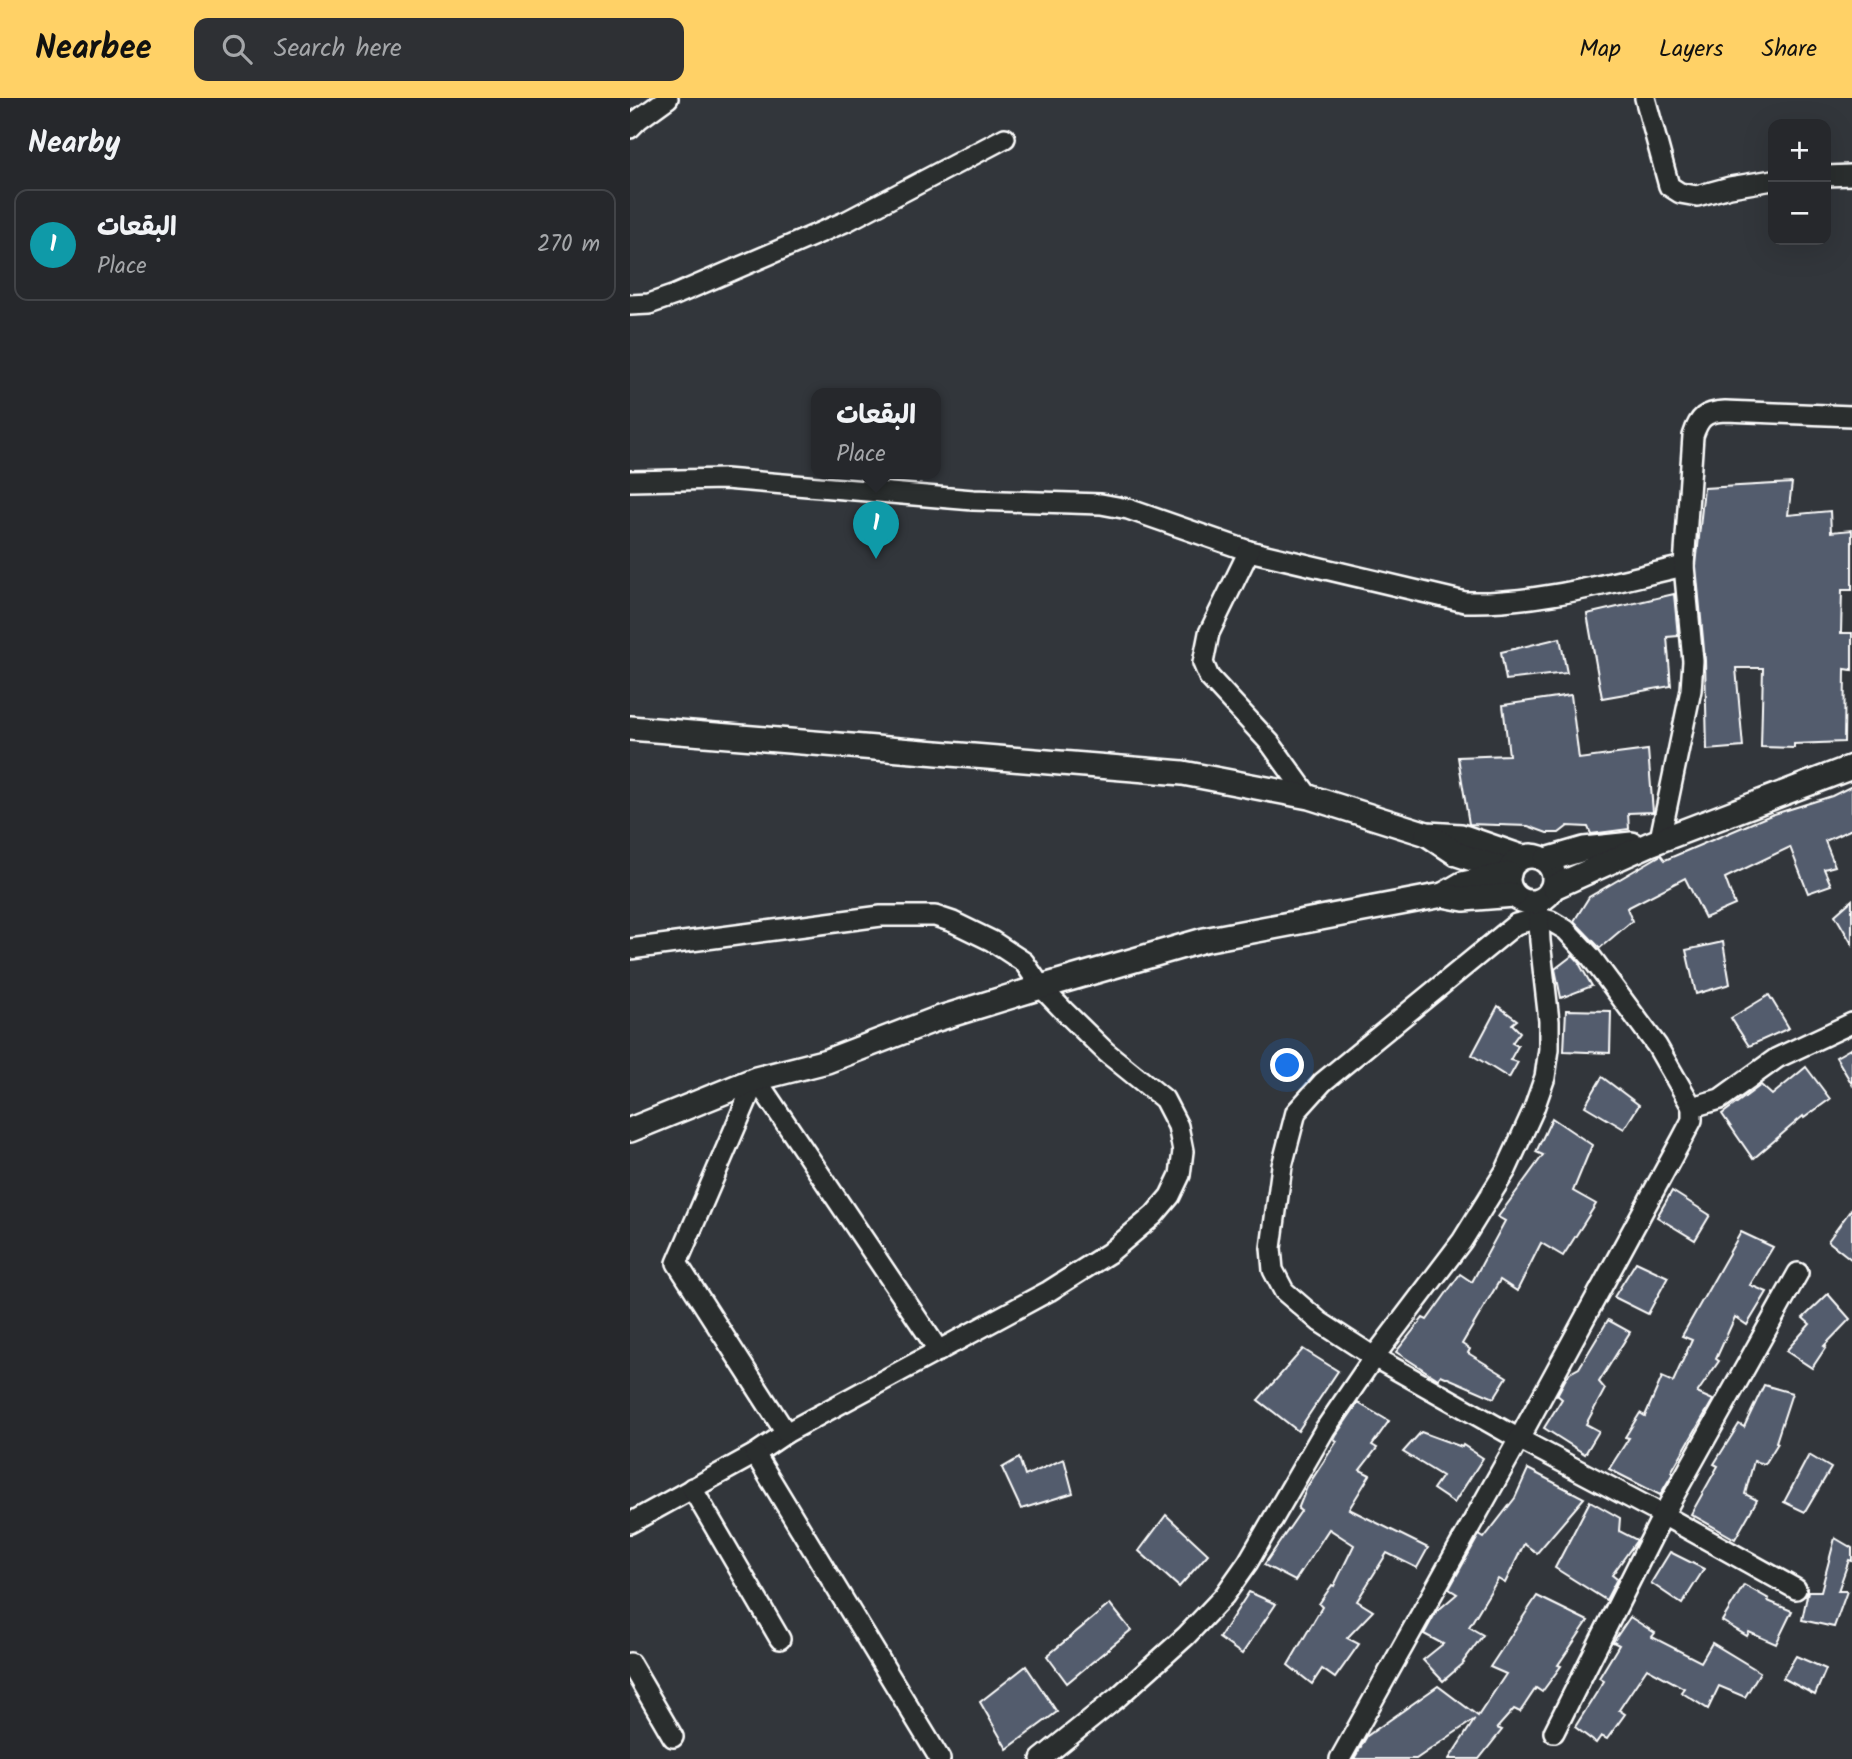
<!DOCTYPE html>
<meta charset="utf-8">
<style>
body{margin:0;font-family:Kalam,"Playpen Sans Arabic",sans-serif;background:#2e3034;color:#f1f3f6}
.controls{position:absolute;right:21px;top:21px;display:grid;overflow:hidden;border-radius:14px;box-shadow:0 7px 28px #0002}
.controls button{width:63px;height:63px;display:grid;place-items:center;padding:0;border:0;border-bottom:2px solid #424448;background:#26282c;color:#f1f3f6;font:35px sans-serif}
.you{position:absolute;left:658px;top:968px;width:24px;height:24px;margin:-18px;border:5px solid #fff;border-radius:50%;background:#1a73e8;box-shadow:0 0 0 10px #1a73e833}
.badge{display:grid;place-items:center;width:46px;height:46px;border-radius:50%;background:#ffd166;color:#fff;font-size:23px;font-weight:700}
.pin{position:absolute;translate:-50% -58px;filter:drop-shadow(0 2px 4px #0008)}
.pin::after{content:'';position:absolute;top:37px;width:24px;height:21px;background:inherit;clip-path:polygon(0 0,100% 0,50% 100%)}
.popup{position:absolute;left:181px;top:290px;width:130px;height:91px;box-sizing:border-box;display:grid;place-content:center;border-radius:14px;background:#26282c;filter:drop-shadow(0 2px 5px #0005);font-size:23px;white-space:nowrap;color:#a4a6a9}
.popup b{font-size:26px;color:#f1f3f6}
.popup::after{content:'';position:absolute;left:50%;top:100%;margin-left:-14px;border:14px solid transparent;border-top-color:#26282c}
.list{margin:0;padding:0;list-style:none}
h2{display:flex;justify-content:space-between;align-items:center;height:91px;margin:0;padding:0 28px;font-size:30px}
h2 small{font-size:23px;font-weight:400;color:#a4a6a9}
.list li{display:grid;grid-template-columns:46px 1fr auto;gap:21px;align-items:center;box-sizing:border-box;height:112px;margin:0 14px 14px;padding:0 14px;border:2px solid #424448;border-radius:14px}
.list b{display:block;font-size:26px;white-space:nowrap}
.list p{margin:0;font-size:23px;white-space:nowrap;color:#a4a6a9}
.list em{font-size:23px;font-style:normal;color:#a4a6a9}
.icon{flex:none;width:38px;height:38px;fill:none;stroke:currentColor;stroke-width:2;stroke-linecap:round;stroke-linejoin:round}
.map{position:relative;flex:none;width:1222px;height:1661px;overflow:hidden}
header{display:flex;align-items:center;gap:42px;box-sizing:border-box;height:98px;padding:0 35px;background:#ffd166;color:#111}
header strong{font-size:33px}
nav{display:flex;gap:38px;margin-inline-start:auto;font-size:24px}
.search{width:490px;height:63px;background:#2e3034;display:flex;align-items:center;gap:18px;box-sizing:border-box;padding:0 24px;border-radius:14px;color:#a4a6a9;font-size:26px}
main{display:flex}
aside{flex:1;background:#26282c}
.map>svg:first-child{display:block}
.building{fill:#535c6d;stroke:#fff;stroke-width:2}
.lines{fill:none;stroke-linecap:round;stroke-linejoin:round}
.minor-casing{stroke:#fff;stroke-width:24}
.tertiary-casing{stroke:#fff;stroke-width:28}
.minor{stroke:#2a2d2e;stroke-width:19}
.tertiary{stroke:#2a2d2e;stroke-width:23}
</style>
<header>
<strong>Nearbee</strong>
<div class="search"><svg class="icon" aria-label="search" viewBox="0 0 24 24"><circle cx="10" cy="10" r="6"/><path d="M15 15l6 6"/></svg>Search here</div>
<nav><a>Map</a><a>Layers</a><a>Share</a></nav>
</header>
<main>
<aside>
<h2>Nearby<small></small></h2>
<ul class="list">
<li><span class="badge" style="background:#0f9aa8">1</span><div><b>البقعات</b><p>Place</p></div><em>270 m</em></li>
</ul>
</aside>
<div class="map">
<svg width="1222" height="1661" viewBox="0 0 1222 1661">
<rect width="100%" height="100%" fill="#32363b"/>
<filter id="ink" filterUnits="userSpaceOnUse"><feTurbulence type="fractalNoise" baseFrequency=".0143" numOctaves="2"/><feDisplacementMap in="SourceGraphic" scale="14" xChannelSelector="R" yChannelSelector="G"/><feConvolveMatrix kernelMatrix="1 2 1 2 8 2 1 2 1" color-interpolation-filters="sRGB"/></filter>
<g filter="url(#ink)">
<g class="building">
<polygon points="1162,385 1158,417 1200,413 1201,434 1222,432 1222,492 1212,492 1211,535 1222,535 1222,572 1215,571 1214,644 1164,646 1164,650 1131,649 1133,570 1106,570 1113,649 1077,652 1075,562 1066,468 1074,390"/>
<polygon points="1044,496 1048,538 1037,539 1041,588 972,600 957,516"/>
<polygon points="930,540 937,575 876,582 871,554"/>
<polygon points="941,597 949,661 1018,652 1023,714 998,715 999,731 961,736 958,729 938,728 929,735 917,735 898,728 839,726 828,659 879,657 873,607"/>
<polygon points="1222,688 1222,731 1195,743 1205,768 1194,771 1201,787 1178,795 1160,749 1095,780 1105,807 1075,820 1055,780 997,810 1002,823 970,850 944,823 959,799 1031,757 1035,762 1141,717 1202,698"/>
<polygon points="1222,802 1222,846 1205,817"/>
<polygon points="1093,844 1100,886 1066,896 1056,852"/>
<polygon points="943,857 951,866 950,867 962,888 931,900 925,871"/>
<polygon points="1139,897 1159,930 1119,948 1101,920"/>
<polygon points="868,908 887,922 882,926 890,934 882,945 888,948 880,962 888,964 879,980 842,957"/>
<polygon points="936,912 981,913 980,955 934,953"/>
<polygon points="1222,950 1222,986 1206,959"/>
<polygon points="1176,969 1200,1001 1174,1020 1173,1018 1123,1061 1092,1016 1131,987 1142,997"/>
<polygon points="972,979 1009,1007 994,1031 955,1008"/>
<polygon points="922,1020 962,1047 943,1093 966,1106 933,1158 911,1145 887,1193 870,1182 832,1246 840,1251 838,1255 877,1279 864,1300 811,1277 808,1281 766,1254 793,1220 797,1222 830,1176 842,1184 875,1123 868,1119 913,1057 906,1054"/>
<polygon points="1042,1093 1080,1117 1065,1142 1027,1119"/>
<polygon points="1222,1110 1222,1162 1198,1143"/>
<polygon points="1111,1134 1143,1149 1120,1187 1137,1194 1117,1227 1105,1219 1086,1261 1089,1263 1067,1295 1083,1302 1041,1374 1043,1375 1030,1397 979,1371 999,1340 995,1339 1010,1315 1015,1318 1032,1279 1043,1284 1062,1242 1052,1238"/>
<polygon points="1006,1164 1038,1179 1018,1216 984,1199"/>
<polygon points="1198,1196 1220,1221 1194,1248 1196,1249 1182,1270 1156,1253 1180,1226 1173,1220"/>
<polygon points="978,1222 1000,1234 969,1284 975,1291 956,1326 969,1333 955,1356 914,1330 932,1301 927,1297 935,1282 940,1275 949,1270"/>
<polygon points="673,1251 708,1273 668,1333 628,1302"/>
<polygon points="1134,1287 1162,1295 1146,1344 1148,1345 1135,1366 1124,1363 1115,1396 1127,1402 1105,1441 1061,1416 1088,1368 1084,1366 1109,1326 1114,1329"/>
<polygon points="728,1305 759,1323 742,1347 747,1350 730,1372 740,1377 719,1411 798,1450 787,1470 757,1455 727,1503 743,1513 717,1540 729,1546 705,1580 692,1571 682,1586 658,1567 692,1509 689,1506 702,1487 704,1488 724,1447 699,1431 665,1483 634,1467 671,1413 668,1411 677,1389 707,1343 704,1341 706,1337"/>
<polygon points="791,1334 832,1349 833,1347 853,1360 824,1405 803,1391 812,1378 773,1354"/>
<polygon points="1179,1357 1201,1370 1175,1414 1154,1404"/>
<polygon points="389,1360 395,1378 434,1361 443,1395 391,1411 372,1370"/>
<polygon points="898,1371 954,1400 907,1455 894,1446 875,1485 868,1481 839,1529 853,1537 833,1564 834,1565 813,1583 793,1562 813,1546 794,1536 806,1514 827,1496 819,1491 849,1437 854,1440 885,1400"/>
<polygon points="960,1403 990,1420 989,1433 1007,1442 982,1477 987,1481 976,1502 925,1470"/>
<polygon points="536,1417 578,1456 549,1489 509,1453"/>
<polygon points="1205,1440 1222,1450 1222,1463 1219,1462 1208,1493 1217,1493 1204,1529 1172,1522 1178,1493 1191,1493"/>
<polygon points="1040,1454 1074,1471 1052,1506 1021,1485"/>
<polygon points="1114,1487 1139,1501 1138,1503 1162,1513 1146,1546 1119,1534 1117,1538 1092,1523"/>
<polygon points="619,1494 646,1506 612,1556 589,1540"/>
<polygon points="907,1498 958,1523 928,1567 931,1568 912,1594 906,1590 890,1614 884,1611 867,1630 872,1632 849,1661 819,1661 845,1621 786,1661 724,1661 737,1638 808,1588 848,1618 876,1576 860,1569"/>
<polygon points="480,1506 501,1532 437,1585 417,1558"/>
<polygon points="1000,1519 1025,1535 1022,1539 1071,1564 1082,1545 1130,1574 1115,1599 1089,1588 1078,1611 1051,1594 1054,1590 1017,1570 989,1612 995,1616 977,1641 971,1638 966,1645 945,1629 974,1583 969,1580 989,1547 983,1544"/>
<polygon points="1166,1558 1196,1571 1185,1597 1153,1580"/>
<polygon points="396,1568 427,1614 377,1651 350,1604"/>
</g>
<g class="lines">
<defs>
<g id="minor">
<polyline points="1015,0 1039,88 1050,95 1067,98 1100,89 1143,82"/>
<polyline points="0,30 9,21 38,0"/>
<polyline points="1196,78 1222,77"/>
<polyline points="0,207 19,206 45,197 217,123 375,40"/>
<path d="M0 383 95 381 343 402 471 406 498 411 619 453 835 504C909 506 982 484 1054 468"/>
<polyline points="619,453 579,535 573,565 579,579 640,645 679,699"/>
<path d="M1030 741 1061 592 1063 563 1054 468 1063 338C1069 319 1075 314 1095 313L1222 318"/>
<polyline points="0,851 251,818 305,818 323,824 362,843 394,864 411,889 434,913 476,954 534,1001 548,1028 553,1053 550,1077 540,1098 524,1117 479,1155 419,1193 156,1335 125,1356 0,1425"/>
<polyline points="126,981 47,1165 156,1335"/>
<polyline points="126,981 309,1253"/>
<polyline points="1062,1009 1027,948 961,859 936,832 921,823 910,820 886,826 693,984 666,1014 652,1068 641,1150 643,1172 654,1193 690,1224 744,1259 889,1341 1033,1417 1166,1491"/>
<polyline points="125,1356 310,1661"/>
<polyline points="62,1390 150,1541"/>
<polyline points="0,1565 43,1639"/>
<polyline points="924,1634 1033,1417 1168,1175"/>
<polyline points="411,1661 488,1599 556,1538 594,1498 618,1464 695,1331 744,1259 832,1143 876,1072 903,1013 915,979 919,951 919,923 910,843 908,803"/>
<polyline points="710,1661 889,1341 1052,1041 1062,1022 1062,1009 1090,1001 1147,960 1222,925"/>
</g>
<g id="tertiary">
<polyline points="0,630 553,675 679,699 797,736 831,738 892,759"/>
<polyline points="797,736 827,756 879,773"/>
<circle cx="901" cy="781" r="23"/>
<polyline points="916,762 954,751 1002,746"/>
<polyline points="924,789 1020,746 1222,669"/>
<polyline points="813,797 832,786 879,776"/>
<polyline points="0,1032 126,981 197,963 304,922 411,889 574,842 813,797 834,801 884,797"/>
</g>
</defs>
<use href="#minor" class="minor-casing"/>
<use href="#tertiary" class="tertiary-casing"/>
<use href="#minor" class="minor"/>
<use href="#tertiary" class="tertiary"/>
</g>
</g>
</svg>
<div class="controls">
<button>+</button>
<button>−</button>
</div>
<div class="you"></div>
<div class="pin badge" style="left:246px;top:461px;background:#0f9aa8">1</div>
<div class="popup"><b>البقعات</b>Place</div>
</div>
</main>
